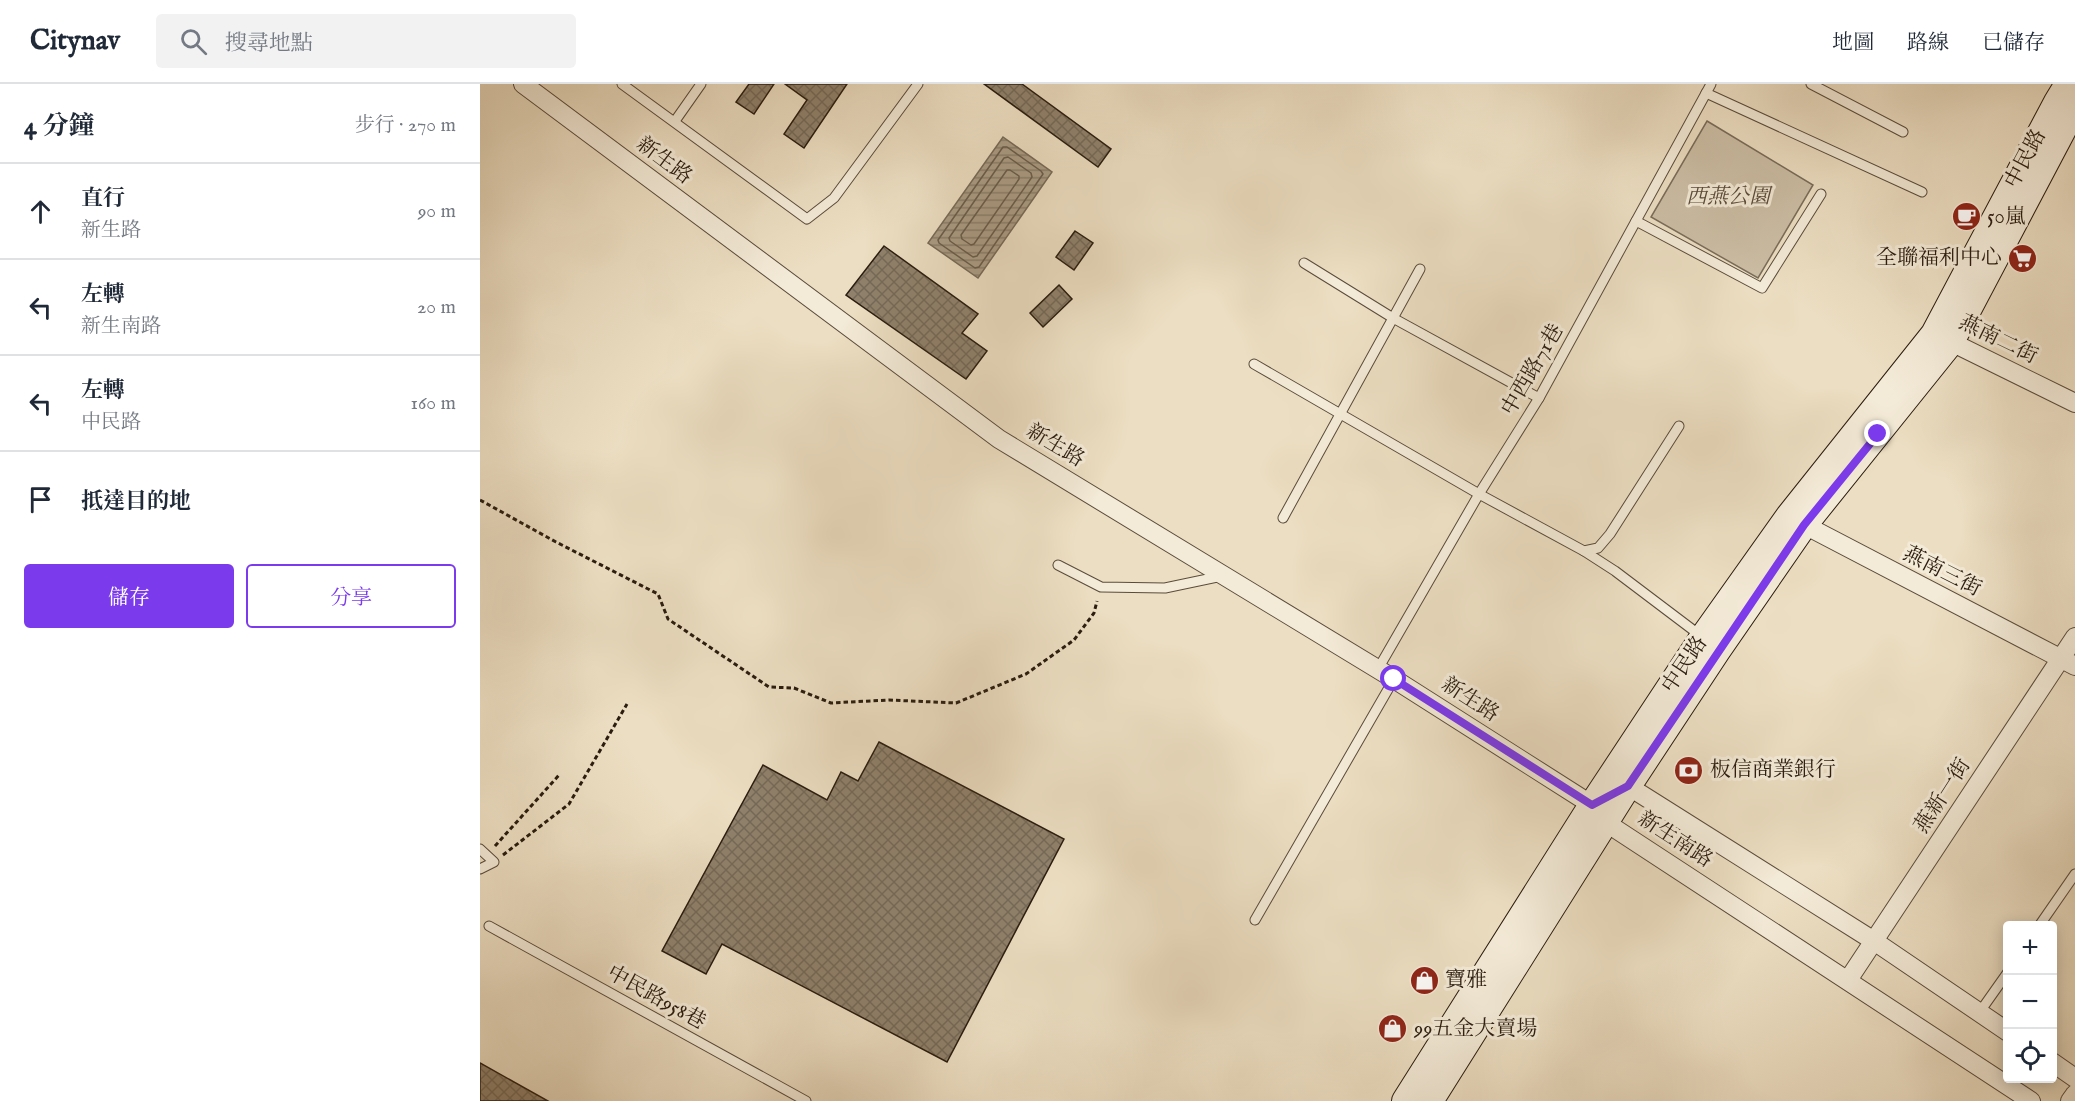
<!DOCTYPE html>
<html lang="zh-TW">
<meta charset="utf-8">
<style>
body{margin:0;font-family:"IM FELL English","Noto Serif TC",serif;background:#f2f2f3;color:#1f2937}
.controls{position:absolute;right:18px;bottom:18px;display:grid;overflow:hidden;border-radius:6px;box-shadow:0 3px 15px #0003}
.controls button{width:54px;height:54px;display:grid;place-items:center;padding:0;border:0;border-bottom:2px solid #e0e1e3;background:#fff;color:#1f2937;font:30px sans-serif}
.stop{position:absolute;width:18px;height:18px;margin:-14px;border:4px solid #7c3aed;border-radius:50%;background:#fff}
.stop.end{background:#7c3aed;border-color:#fff;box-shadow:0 2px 6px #0008}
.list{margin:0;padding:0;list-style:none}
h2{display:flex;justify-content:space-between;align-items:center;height:78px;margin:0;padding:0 24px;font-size:26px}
h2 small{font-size:20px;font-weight:400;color:#747a83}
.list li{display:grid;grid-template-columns:39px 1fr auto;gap:18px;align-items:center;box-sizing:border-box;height:96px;padding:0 24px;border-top:2px solid #e0e1e3}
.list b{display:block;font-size:22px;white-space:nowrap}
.list p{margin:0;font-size:20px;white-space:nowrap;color:#747a83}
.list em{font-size:20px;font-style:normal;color:#747a83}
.actions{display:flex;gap:12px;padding:18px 24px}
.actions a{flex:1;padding:14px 0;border:2px solid #7c3aed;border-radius:6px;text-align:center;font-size:21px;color:#7c3aed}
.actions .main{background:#7c3aed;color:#fff}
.icon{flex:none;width:33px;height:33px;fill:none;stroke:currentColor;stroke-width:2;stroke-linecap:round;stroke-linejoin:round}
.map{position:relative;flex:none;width:1595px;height:1017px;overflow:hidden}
header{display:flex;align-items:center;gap:36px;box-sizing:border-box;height:84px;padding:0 30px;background:#fff;border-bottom:2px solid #e0e1e3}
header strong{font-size:28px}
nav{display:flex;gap:33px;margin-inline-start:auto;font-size:21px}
.search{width:420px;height:54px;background:#f2f2f3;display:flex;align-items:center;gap:15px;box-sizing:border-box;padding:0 21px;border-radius:6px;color:#747a83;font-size:22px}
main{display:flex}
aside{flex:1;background:#fff}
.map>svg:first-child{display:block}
.park{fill:#cbbda4;stroke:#7a6c5a;stroke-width:1.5}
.water{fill:url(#water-rules);stroke:#776956;stroke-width:1.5}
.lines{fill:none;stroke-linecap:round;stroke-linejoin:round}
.shore{stroke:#6a5c4a;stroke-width:1.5}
.building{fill:url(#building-cross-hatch);stroke:#2a1c0f;stroke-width:1.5}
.service-casing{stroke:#5a4c3c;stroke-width:11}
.minor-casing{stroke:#5a4c3c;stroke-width:20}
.secondary-casing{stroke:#2a1c0f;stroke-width:28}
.path{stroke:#2a1c0f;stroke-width:3;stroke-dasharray:4.5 3;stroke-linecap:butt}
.service{stroke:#f3ead7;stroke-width:9}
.minor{stroke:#f3ead7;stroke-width:18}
.secondary{stroke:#f3ead7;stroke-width:26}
.route{stroke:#7c3aed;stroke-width:8}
.labels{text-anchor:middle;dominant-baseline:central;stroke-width:6;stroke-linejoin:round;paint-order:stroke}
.street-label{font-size:21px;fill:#2a1c0f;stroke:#f3ead7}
.park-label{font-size:21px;font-style:italic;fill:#5a4c3c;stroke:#f3ead7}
.poi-label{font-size:21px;fill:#2a1c0f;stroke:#f3ead7;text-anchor:start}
</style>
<header>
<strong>Citynav</strong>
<div class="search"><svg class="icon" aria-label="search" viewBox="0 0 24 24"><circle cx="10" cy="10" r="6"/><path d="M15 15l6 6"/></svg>搜尋地點</div>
<nav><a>地圖</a><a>路線</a><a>已儲存</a></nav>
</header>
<main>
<aside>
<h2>4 分鐘<small>步行 · 270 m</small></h2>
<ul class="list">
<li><svg class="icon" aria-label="ahead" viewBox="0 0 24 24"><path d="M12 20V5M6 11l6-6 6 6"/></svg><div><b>直行</b><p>新生路</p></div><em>90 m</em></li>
<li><svg class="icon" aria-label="left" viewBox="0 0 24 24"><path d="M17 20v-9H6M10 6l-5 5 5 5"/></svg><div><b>左轉</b><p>新生南路</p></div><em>20 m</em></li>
<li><svg class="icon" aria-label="left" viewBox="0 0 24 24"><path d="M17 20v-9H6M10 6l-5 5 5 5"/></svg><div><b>左轉</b><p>中民路</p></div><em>160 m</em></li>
<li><svg class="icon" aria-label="arrive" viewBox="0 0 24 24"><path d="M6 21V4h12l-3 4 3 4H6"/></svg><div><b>抵達目的地</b></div></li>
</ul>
<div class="actions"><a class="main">儲存</a><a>分享</a></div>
</aside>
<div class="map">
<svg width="1595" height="1017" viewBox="0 0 1595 1017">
<defs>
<pattern id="water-rules" width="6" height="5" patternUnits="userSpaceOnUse" patternTransform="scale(1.5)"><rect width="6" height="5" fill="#aa9c85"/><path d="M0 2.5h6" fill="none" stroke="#8b7e6b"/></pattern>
<pattern id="building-cross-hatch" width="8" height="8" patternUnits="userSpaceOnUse" patternTransform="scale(1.5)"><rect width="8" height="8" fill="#8f816c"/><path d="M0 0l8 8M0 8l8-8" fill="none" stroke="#756957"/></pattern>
</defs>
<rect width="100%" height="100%" fill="#ecdec2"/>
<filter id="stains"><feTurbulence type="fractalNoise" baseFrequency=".00333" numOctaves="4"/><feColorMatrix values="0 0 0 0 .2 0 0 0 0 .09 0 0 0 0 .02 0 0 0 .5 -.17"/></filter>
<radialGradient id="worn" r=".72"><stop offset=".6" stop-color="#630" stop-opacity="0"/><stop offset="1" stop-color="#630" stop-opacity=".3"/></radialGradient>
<polygon class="park" points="1227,37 1333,101 1278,194 1171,133"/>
<polygon class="water" points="523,53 572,88 498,194 448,159"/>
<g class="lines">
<g class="shore">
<polygon points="523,63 527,63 561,87 563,90 499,183 495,184 459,159 458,156"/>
<polygon points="528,73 551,89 552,93 497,172 493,173 470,157 469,154 524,74"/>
<polygon points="527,86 530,86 539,92 539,95 494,160 491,161 482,155 481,151"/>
</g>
</g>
<g class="building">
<polygon points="269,0 294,0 274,30 256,18"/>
<polygon points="305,0 367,0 324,64 304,50 327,16"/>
<polygon points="504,0 542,0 631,65 618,83"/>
<polygon points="595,147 613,159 594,186 576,173"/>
<polygon points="404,162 498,230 482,249 507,267 486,295 366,211"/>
<polygon points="579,201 592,215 563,243 550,229"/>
<polygon points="399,658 584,755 467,978 242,860 226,890 182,867 283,681 347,716 361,688 378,697"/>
<polygon points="0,979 68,1017 0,1017"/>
</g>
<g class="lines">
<defs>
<g id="service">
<polyline points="142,0 327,135 354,114 438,0"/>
<polyline points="1331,0 1423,48"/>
<polyline points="1226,9 1442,108"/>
<polyline points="195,37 221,0"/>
<polyline points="1156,137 1282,204 1341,110"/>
<polyline points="824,179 913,234 1059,314"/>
<polyline points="774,280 999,410 1104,467 1135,487 1221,552"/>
<polyline points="803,434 940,185"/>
<polyline points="1104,467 1118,464 1130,450 1199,342"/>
<polyline points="578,481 621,503 685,504 742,492"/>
<polyline points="898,585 999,410 1059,314 1231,0"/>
<polyline points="0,765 14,778 0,785"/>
<polyline points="775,836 914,595"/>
<polyline points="9,842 326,1017"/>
<polyline points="1559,842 1595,790"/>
<polyline points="1499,929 1528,888"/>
</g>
<g id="minor">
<polyline points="43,0 519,355 914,595 1112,721 1125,738 1551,1017"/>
<polyline points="1461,253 1595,319"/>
<polyline points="1315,436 1595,582"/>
<polyline points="1140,706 1148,702 1394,857 1528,948"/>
<polyline points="1368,896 1595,553"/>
<polyline points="1572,978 1595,994"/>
<polyline points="1590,1017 1595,1010"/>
</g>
<g id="secondary">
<polyline points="925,1017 1112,721 1223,553 1309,432 1454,250 1577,18 1588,0"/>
<polyline points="950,1017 1148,702 1237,567 1324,441 1471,258 1595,23"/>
</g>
</defs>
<use href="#service" class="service-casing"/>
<use href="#minor" class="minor-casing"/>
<use href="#secondary" class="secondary-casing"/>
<g class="path">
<polyline points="0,416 76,458 178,510 188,535 289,603 314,604 351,619 409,616 476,619 546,590 594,556 614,529 617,517"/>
<polyline points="15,762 80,690"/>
<polyline points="23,771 89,720 147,620"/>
</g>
<use href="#service" class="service"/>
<use href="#minor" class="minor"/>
<use href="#secondary" class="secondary"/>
</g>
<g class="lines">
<polyline class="route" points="914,595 1112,721 1148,702 1324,441 1398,350"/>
</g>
<defs>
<symbol id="cafe-disc" viewBox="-11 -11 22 22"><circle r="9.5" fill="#8f2418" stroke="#f3ead7"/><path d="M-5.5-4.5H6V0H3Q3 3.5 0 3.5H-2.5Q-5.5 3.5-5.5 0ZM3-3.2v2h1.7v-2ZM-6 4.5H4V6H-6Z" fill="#fff"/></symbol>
<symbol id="supermarket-disc" viewBox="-11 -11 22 22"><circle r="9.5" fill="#8f2418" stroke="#f3ead7"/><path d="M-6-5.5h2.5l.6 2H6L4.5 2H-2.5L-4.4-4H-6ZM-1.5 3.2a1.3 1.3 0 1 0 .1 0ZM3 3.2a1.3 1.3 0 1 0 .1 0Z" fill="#fff"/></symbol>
<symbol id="bank-disc" viewBox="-11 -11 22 22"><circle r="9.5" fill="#8f2418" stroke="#f3ead7"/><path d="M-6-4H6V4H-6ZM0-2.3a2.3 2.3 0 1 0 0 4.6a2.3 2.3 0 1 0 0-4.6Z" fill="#fff"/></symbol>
<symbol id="shop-disc" viewBox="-11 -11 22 22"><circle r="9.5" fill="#8f2418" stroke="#f3ead7"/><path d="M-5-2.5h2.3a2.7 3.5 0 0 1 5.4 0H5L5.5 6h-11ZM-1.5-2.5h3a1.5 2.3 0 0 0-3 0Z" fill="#fff"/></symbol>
</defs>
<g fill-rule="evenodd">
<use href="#cafe-disc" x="1470" y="116" width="33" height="33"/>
<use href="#supermarket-disc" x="1526" y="158" width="33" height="33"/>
<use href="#bank-disc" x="1192" y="670" width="33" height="33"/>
<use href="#shop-disc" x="928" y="880" width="33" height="33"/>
<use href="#shop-disc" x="896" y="928" width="33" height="33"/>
</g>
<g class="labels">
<g class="street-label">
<text transform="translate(1546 75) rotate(-62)">中民路</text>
<text transform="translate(184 77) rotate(37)">新生路</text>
<text transform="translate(1518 256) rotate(26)">燕南二街</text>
<text transform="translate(1053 286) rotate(-60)">中西路71巷</text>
<text transform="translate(575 362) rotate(31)">新生路</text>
<text transform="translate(1462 488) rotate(27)">燕南三街</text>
<text transform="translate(1205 581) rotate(-56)">中民路</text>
<text transform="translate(990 616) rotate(33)">新生路</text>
<text transform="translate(1463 712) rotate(-57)">燕新一街</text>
<text transform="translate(1195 756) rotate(33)">新生南路</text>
<text transform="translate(176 914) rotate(29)">中民路958巷</text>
</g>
<g class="park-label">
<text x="1248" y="113">西燕公園</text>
</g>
<g class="poi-label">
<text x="1507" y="133">50嵐</text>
<text x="1522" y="174" text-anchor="end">全聯福利中心</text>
<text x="1230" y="686">板信商業銀行</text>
<text x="965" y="896">寶雅</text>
<text x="934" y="945">99五金大賣場</text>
</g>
</g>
<rect width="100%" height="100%" filter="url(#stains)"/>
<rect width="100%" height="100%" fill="url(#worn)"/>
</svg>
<div class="controls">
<button>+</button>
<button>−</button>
<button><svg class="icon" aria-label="locate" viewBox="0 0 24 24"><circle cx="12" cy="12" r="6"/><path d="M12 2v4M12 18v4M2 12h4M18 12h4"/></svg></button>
</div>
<div class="stop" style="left:914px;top:595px"></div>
<div class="stop end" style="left:1398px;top:350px"></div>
</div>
</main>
